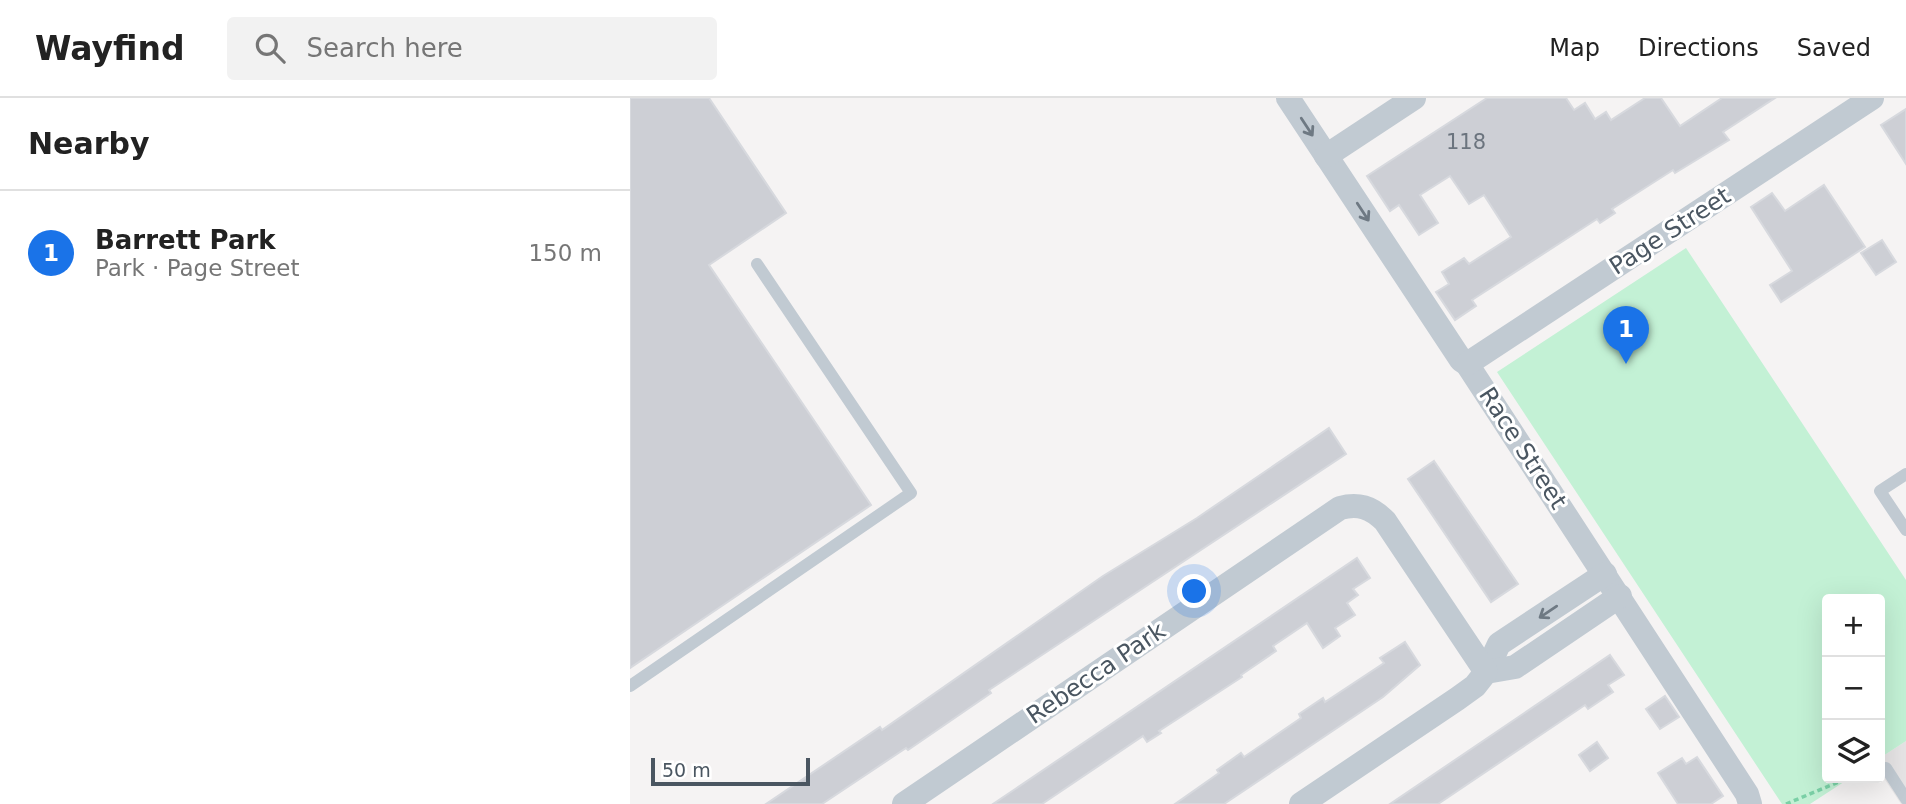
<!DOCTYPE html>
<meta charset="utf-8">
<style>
body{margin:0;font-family:"DejaVu Sans",sans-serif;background:#f2f2f2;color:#222}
.controls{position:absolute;right:21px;bottom:21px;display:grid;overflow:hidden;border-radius:7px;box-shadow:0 7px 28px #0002}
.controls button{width:63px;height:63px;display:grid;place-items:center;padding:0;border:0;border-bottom:2px solid #e0e0e0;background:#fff;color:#222;font:35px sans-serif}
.scale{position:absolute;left:21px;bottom:18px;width:159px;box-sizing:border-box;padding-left:7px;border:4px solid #4a5661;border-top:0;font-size:19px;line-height:24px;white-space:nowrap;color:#4a5661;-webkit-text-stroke:5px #fff;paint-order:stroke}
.you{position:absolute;left:565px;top:494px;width:24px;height:24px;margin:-18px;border:5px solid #fff;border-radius:50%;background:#1a73e8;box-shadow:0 0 0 10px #1a73e833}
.badge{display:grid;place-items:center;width:46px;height:46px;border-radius:50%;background:#1a73e8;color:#fff;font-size:23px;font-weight:700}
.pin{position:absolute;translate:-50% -58px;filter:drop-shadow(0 2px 4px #0008)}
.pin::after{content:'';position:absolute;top:37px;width:24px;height:21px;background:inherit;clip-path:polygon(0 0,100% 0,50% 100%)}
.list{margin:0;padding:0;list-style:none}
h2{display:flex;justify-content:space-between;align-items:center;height:91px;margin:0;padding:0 28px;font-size:30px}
h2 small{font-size:23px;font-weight:400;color:#767676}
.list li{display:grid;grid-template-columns:46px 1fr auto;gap:21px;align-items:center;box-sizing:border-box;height:126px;padding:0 28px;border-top:2px solid #e0e0e0}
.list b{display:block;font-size:26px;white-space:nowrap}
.list p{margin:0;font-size:23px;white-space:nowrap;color:#767676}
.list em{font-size:23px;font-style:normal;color:#767676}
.icon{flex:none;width:38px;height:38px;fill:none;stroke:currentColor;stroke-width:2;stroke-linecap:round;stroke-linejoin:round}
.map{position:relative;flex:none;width:1276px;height:706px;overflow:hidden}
header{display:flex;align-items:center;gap:42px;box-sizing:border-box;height:98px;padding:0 35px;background:#fff;border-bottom:2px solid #e0e0e0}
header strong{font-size:33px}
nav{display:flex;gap:38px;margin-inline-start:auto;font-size:24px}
.search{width:490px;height:63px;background:#f2f2f2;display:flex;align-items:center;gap:18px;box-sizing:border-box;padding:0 24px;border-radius:7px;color:#767676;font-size:26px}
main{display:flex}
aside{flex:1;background:#fff}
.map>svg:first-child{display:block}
.education{fill:#e6e4e5}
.green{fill:#c3f1d5}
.building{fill:#cdcfd5;stroke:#d7d9de;stroke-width:2}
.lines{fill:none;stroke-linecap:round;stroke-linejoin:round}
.path{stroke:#7ad0a6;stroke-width:3.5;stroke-dasharray:5 3.5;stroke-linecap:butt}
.service{stroke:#c1cad2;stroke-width:12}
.minor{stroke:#c1cad2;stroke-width:24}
.oneway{stroke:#6e7983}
.labels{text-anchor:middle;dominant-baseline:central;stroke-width:6;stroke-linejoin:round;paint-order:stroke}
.number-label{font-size:21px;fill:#6b747e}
.street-label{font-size:24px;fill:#4a5661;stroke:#fff}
</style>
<header>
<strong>Wayfind</strong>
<div class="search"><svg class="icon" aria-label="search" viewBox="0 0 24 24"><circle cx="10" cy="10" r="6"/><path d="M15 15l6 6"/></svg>Search here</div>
<nav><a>Map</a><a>Directions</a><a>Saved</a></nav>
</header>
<main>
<aside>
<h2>Nearby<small></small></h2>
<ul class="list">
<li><span class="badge">1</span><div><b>Barrett Park</b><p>Park · Page Street</p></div><em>150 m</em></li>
</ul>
</aside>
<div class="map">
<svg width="1276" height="706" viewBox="0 0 1276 706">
<rect width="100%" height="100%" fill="#f5f3f3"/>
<polygon class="education" points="1276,643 1276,706 1271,706 1250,674 1250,660"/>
<polygon class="green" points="1056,150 1276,482 1276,643 1250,660 1250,501 1197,501 1197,680 1220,680 1180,706 1152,706 867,274"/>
<g class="building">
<polygon points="0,0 79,0 156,115 79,167 241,407 0,570"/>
<polygon points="857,0 936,0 944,12 955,5 965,21 976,14 981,22 1015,0 1031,0 1050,28 1092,0 1145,0 1093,34 1099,42 1045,75 1043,72 982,111 985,115 970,125 967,121 842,202 846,208 825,222 806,194 819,186 812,174 834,160 839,166 881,139 854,97 839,106 820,78 790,97 808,125 789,137 769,107 760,113 737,78"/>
<polygon points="1276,11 1276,66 1251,27"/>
<polygon points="1194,87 1235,149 1151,204 1140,187 1162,173 1121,109 1142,95 1155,113"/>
<polygon points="1252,142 1266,164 1246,177 1231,155"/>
<polygon points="699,330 716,356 359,592 361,595 278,652 276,650 192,706 136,706 250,629 252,632 473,478 567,420"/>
<polygon points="804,363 888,486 861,504 778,381"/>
<polygon points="727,460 740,480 723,491 728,497 717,505 725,517 705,530 710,538 693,550 677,525 643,548 646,553 611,577 612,579 529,633 531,635 517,644 513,638 412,706 363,706"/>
<polygon points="775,544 790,567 753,599 594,706 545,706 589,675 587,672 611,655 614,659 671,620 669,616 693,600 695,604 754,565 750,560"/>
<polygon points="980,557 994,577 978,587 983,594 958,611 955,607 808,706 760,706"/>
<polygon points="1035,598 1049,619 1030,631 1016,611"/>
<polygon points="967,644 978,660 960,673 949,657"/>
<polygon points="1067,659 1093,698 1081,706 1048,706 1028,675 1052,660 1056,666"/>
</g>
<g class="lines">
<polyline class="path" points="1156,706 1218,680"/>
<g class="service">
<polyline points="1276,376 1250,393 1276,432"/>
<polyline points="0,588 281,395 127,166"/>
<polyline points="1256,670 1276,701"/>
</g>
<g class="minor">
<polyline points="658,0 831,262 837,266 1117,696 1120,706"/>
<polyline points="696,58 784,0"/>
<polyline points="837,266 1242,0"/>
<polyline points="856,574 869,546 975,476"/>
<polyline points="856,574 885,569 990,498"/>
<path d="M274 706 710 410C728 405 741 409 755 423L856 574 845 588 827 601 671 706"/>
</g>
</g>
<defs><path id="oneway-shaft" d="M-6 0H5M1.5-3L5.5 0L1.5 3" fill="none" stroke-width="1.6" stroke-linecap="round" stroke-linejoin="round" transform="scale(1.75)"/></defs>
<g class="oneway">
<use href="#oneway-shaft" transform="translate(677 29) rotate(57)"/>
<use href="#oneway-shaft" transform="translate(733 114) rotate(57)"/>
<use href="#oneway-shaft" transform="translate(918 514) rotate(146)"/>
</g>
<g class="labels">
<g class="number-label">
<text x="836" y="44">118</text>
</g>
<g class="street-label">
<text transform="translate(1040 133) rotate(-33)">Page Street</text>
<text transform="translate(893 350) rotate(57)">Race Street</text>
<text transform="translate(466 575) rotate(-34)">Rebecca Park</text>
</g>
</g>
</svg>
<div class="controls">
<button>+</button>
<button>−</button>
<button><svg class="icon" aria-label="layers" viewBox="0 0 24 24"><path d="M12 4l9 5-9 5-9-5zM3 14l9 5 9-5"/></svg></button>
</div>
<div class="scale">50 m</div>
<div class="you"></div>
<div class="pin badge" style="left:996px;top:266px">1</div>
</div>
</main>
